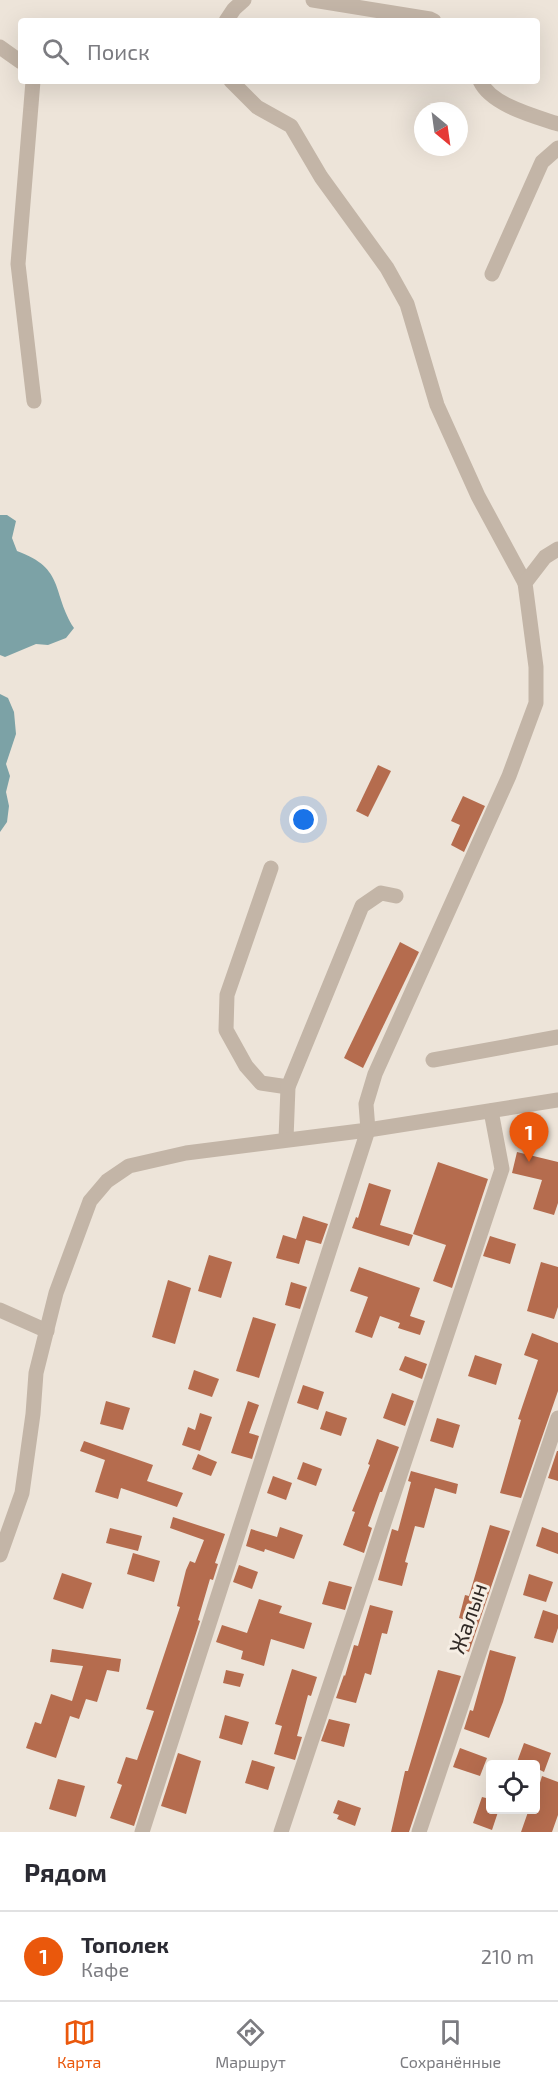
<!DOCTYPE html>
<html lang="ru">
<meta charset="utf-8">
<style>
body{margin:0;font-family:"Exo 2",sans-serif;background:#f7f7f7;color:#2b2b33}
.controls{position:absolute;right:18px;bottom:18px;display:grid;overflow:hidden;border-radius:6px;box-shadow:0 6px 24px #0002}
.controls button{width:54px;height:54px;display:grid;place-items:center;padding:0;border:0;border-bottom:2px solid #e1e1e2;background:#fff;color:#2b2b33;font:30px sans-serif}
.compass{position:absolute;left:414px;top:102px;width:54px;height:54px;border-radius:50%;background:#fff;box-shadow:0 6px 24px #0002;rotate:151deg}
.you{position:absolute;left:304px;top:820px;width:21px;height:21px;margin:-15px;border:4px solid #fff;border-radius:50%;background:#1a73e8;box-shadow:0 0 0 9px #1a73e833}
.badge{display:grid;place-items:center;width:39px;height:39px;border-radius:50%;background:#ea580c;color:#fff;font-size:20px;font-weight:700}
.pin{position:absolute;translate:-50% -50px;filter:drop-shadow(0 2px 3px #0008)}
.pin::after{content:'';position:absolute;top:32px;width:21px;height:18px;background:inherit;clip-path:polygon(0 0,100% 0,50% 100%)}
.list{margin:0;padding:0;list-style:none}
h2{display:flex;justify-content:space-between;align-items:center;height:78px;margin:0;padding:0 24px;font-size:26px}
h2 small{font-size:20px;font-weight:400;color:#7c7c81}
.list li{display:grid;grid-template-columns:39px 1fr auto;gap:18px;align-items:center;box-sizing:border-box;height:90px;padding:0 24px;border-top:2px solid #e1e1e2}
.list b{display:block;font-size:22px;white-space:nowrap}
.list p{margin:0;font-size:20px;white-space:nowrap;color:#7c7c81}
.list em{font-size:20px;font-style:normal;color:#7c7c81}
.icon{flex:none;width:33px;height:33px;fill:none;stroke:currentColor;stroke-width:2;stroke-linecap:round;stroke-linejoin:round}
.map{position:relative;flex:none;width:558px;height:1832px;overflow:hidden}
.search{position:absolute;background:#fff;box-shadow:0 6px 24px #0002;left:18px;right:18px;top:18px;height:66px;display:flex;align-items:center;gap:15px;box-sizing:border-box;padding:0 21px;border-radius:6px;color:#7c7c81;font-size:22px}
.sheet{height:168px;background:#fff}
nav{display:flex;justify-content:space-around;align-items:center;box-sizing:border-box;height:84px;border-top:2px solid #e1e1e2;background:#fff;font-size:16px;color:#7c7c81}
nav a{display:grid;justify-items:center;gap:3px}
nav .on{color:#ea580c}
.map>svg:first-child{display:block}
.water{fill:#7ca2a6}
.building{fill:#b56c4e}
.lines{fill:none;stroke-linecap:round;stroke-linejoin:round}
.minor{stroke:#c3b5a7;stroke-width:15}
.labels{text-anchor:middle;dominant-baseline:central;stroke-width:6;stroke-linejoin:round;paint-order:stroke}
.street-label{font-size:22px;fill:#312a26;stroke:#f6eee4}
</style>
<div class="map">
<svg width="558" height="1832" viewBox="0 0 558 1832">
<rect width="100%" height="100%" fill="#ede4d9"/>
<g class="water">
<path d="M0 515H7L16 521 12 538 17 551C66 569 51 592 74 628L66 638 48 645 36 644 5 657 0 655Z"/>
<polygon points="0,694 8,698 14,712 16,734 6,764 10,776 6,792 9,806 7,822 0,832"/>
</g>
<g class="building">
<polygon points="378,765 391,771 368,817 356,811"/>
<polygon points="463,796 485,806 464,852 451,845 460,825 451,821"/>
<polygon points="400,942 419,952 363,1068 344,1058"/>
<polygon points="517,1152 558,1162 558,1203 554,1215 533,1209 542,1180 512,1173"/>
<polygon points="438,1162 488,1179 452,1288 433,1281 446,1245 413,1234"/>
<polygon points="369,1183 391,1190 380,1225 413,1235 409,1246 352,1228 356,1217 358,1218"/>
<polygon points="303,1216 328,1224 321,1244 306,1240 299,1264 276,1258 283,1235 296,1239"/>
<polygon points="490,1236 516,1244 510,1264 483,1256"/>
<polygon points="209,1255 232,1262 221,1298 198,1291"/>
<polygon points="541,1262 558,1267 558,1307 554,1319 527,1311"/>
<polygon points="359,1267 420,1288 410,1316 425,1321 420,1335 398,1328 400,1323 380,1316 372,1338 355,1332 368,1297 350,1291"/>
<polygon points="168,1280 191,1288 175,1344 152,1337"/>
<polygon points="291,1282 307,1287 300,1309 285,1305"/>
<polygon points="253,1317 276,1324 259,1378 236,1371"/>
<polygon points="532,1333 558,1343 558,1391 521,1498 500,1493 521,1420 518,1419 538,1360 524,1355"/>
<polygon points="475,1355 502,1364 496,1385 468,1376"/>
<polygon points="405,1356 427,1364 422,1379 399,1370"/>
<polygon points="194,1370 219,1379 212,1397 188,1389"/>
<polygon points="303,1385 324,1392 318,1410 297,1403"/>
<polygon points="392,1393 414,1401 405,1426 383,1418"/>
<polygon points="106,1401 130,1408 123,1430 100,1424"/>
<polygon points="248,1401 259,1405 249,1433 259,1436 252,1459 231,1453"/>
<polygon points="326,1411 347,1418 341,1436 320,1429"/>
<polygon points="200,1413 212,1417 200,1451 182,1445 188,1427 195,1430"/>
<polygon points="437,1418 460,1425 453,1448 430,1441"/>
<polygon points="377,1439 399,1447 382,1492 380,1492 368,1526 372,1528 364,1553 343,1545 355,1512 352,1511 370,1465 368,1464"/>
<polygon points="84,1441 153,1465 147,1481 183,1493 177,1507 121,1488 118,1499 95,1492 105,1460 80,1451"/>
<polygon points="557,1451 558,1451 558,1481 548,1478"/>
<polygon points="198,1454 217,1462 211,1476 192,1469"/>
<polygon points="303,1462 322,1469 316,1486 297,1479"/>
<polygon points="411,1471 458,1484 456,1494 435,1488 424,1528 415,1526 405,1562 408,1563 402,1586 378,1580 392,1529 398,1531 411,1482 408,1481"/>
<polygon points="273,1476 292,1483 286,1500 267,1493"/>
<polygon points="173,1517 225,1534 215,1563 218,1564 213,1580 210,1579 198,1620 200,1621 134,1826 110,1818 122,1785 117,1783 126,1757 137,1760 154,1711 146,1709 180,1607 177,1606 186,1570 190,1561 195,1563 204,1540 170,1528"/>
<polygon points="490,1525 510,1531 469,1652 455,1646 466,1620 459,1618 465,1595 469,1596"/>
<polygon points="280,1527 303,1535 294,1559 265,1549 264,1552 246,1546 251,1529 277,1537"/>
<polygon points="542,1527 558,1533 558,1554 536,1546"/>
<polygon points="110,1528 142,1536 138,1551 106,1543"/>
<polygon points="133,1553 160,1561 154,1582 127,1574"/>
<polygon points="239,1565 258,1572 252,1589 233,1582"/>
<polygon points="62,1573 92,1583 83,1609 53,1599"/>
<polygon points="529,1574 553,1582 546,1602 523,1595"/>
<polygon points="329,1581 352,1587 345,1610 322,1604"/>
<polygon points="259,1599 282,1606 279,1613 312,1623 304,1649 271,1639 264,1666 241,1659 243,1651 216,1642 222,1625 247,1633"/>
<polygon points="370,1605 393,1611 387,1634 382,1633 371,1675 365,1673 356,1703 336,1698 344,1675 345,1676 354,1645 358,1646"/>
<polygon points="543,1610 558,1615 558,1628 553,1643 534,1638"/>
<polygon points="52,1649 121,1659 119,1672 107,1670 97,1702 86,1699 79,1719 70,1716 56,1758 26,1748 35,1722 41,1724 51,1694 72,1701 83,1666 50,1662"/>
<polygon points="490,1650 516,1657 503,1702 489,1738 464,1729 470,1710 473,1711"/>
<polygon points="292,1669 317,1677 311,1696 308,1695 297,1736 302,1737 295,1760 274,1754 282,1726 275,1724"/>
<polygon points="226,1670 244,1674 240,1687 223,1683"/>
<polygon points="438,1670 461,1676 409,1832 391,1832 405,1771 408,1771"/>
<polygon points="225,1715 249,1722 242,1745 219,1738"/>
<polygon points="329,1719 350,1724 344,1747 321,1741"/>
<polygon points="524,1743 551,1753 544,1772 536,1768 536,1764 524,1764 517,1762"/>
<polygon points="460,1748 487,1758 480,1776 453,1767"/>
<polygon points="178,1753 201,1761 186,1814 161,1806"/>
<polygon points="252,1760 275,1767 268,1790 245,1783"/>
<polygon points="542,1776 558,1782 558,1815 552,1832 521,1832 528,1812 531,1809 536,1809 536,1796"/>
<polygon points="58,1779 85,1786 76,1817 49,1809"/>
<polygon points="482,1797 490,1799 490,1809 499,1809 492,1830 473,1823"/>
<polygon points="338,1800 361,1808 355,1826 337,1819 339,1815 333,1813"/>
</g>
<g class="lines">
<g class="minor">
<polyline points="313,0 430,19 434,21"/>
<polyline points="226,21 234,9 244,0"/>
<polyline points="0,47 21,62"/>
<polyline points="33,81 18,264 34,401"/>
<polyline points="231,81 257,107 291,126 321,177 387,268 407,304 437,405 478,496 525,583"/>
<path d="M480 81C491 105 534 116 558 124"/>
<polyline points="492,274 542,162 558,148"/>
<polyline points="271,868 227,995 226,1030 246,1066 261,1083 288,1087"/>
<polyline points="433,1060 558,1037"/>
<polyline points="286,1139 288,1087 362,906 381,893 396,896"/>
<polyline points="0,1310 47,1331"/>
<polyline points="0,1555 22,1493 33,1414 36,1373 56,1293 90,1201 107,1181 129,1166 186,1153 368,1130 558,1100"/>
<polyline points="142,1832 368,1130 366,1104 375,1074 509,776 536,703 536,667 525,583 545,557 558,549"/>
<polyline points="281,1832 502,1169 491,1111"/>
<polyline points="419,1832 558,1418"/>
</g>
</g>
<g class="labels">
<g class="street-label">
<text transform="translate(467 1618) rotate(-71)">Жалын</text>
</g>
</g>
</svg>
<div class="controls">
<button><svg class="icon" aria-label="locate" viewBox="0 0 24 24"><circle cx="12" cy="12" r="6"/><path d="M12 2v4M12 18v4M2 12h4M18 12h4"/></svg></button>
</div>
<svg class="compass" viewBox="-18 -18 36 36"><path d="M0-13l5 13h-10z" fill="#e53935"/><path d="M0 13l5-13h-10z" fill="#7c7c81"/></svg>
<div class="you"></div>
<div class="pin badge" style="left:529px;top:1162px">1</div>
<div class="search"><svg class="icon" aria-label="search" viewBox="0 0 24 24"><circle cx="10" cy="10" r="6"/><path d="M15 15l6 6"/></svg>Поиск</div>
</div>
<section class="sheet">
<h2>Рядом<small></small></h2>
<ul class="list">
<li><span class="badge">1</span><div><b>Тополек</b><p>Кафе</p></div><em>210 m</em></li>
</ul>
</section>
<nav>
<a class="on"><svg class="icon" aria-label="map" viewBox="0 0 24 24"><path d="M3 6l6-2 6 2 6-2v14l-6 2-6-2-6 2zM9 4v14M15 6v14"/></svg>Карта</a>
<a><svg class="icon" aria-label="directions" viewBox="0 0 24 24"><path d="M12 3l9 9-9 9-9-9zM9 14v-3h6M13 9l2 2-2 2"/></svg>Маршрут</a>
<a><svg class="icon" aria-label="saved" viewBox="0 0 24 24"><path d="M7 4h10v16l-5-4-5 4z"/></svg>Сохранённые</a>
</nav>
